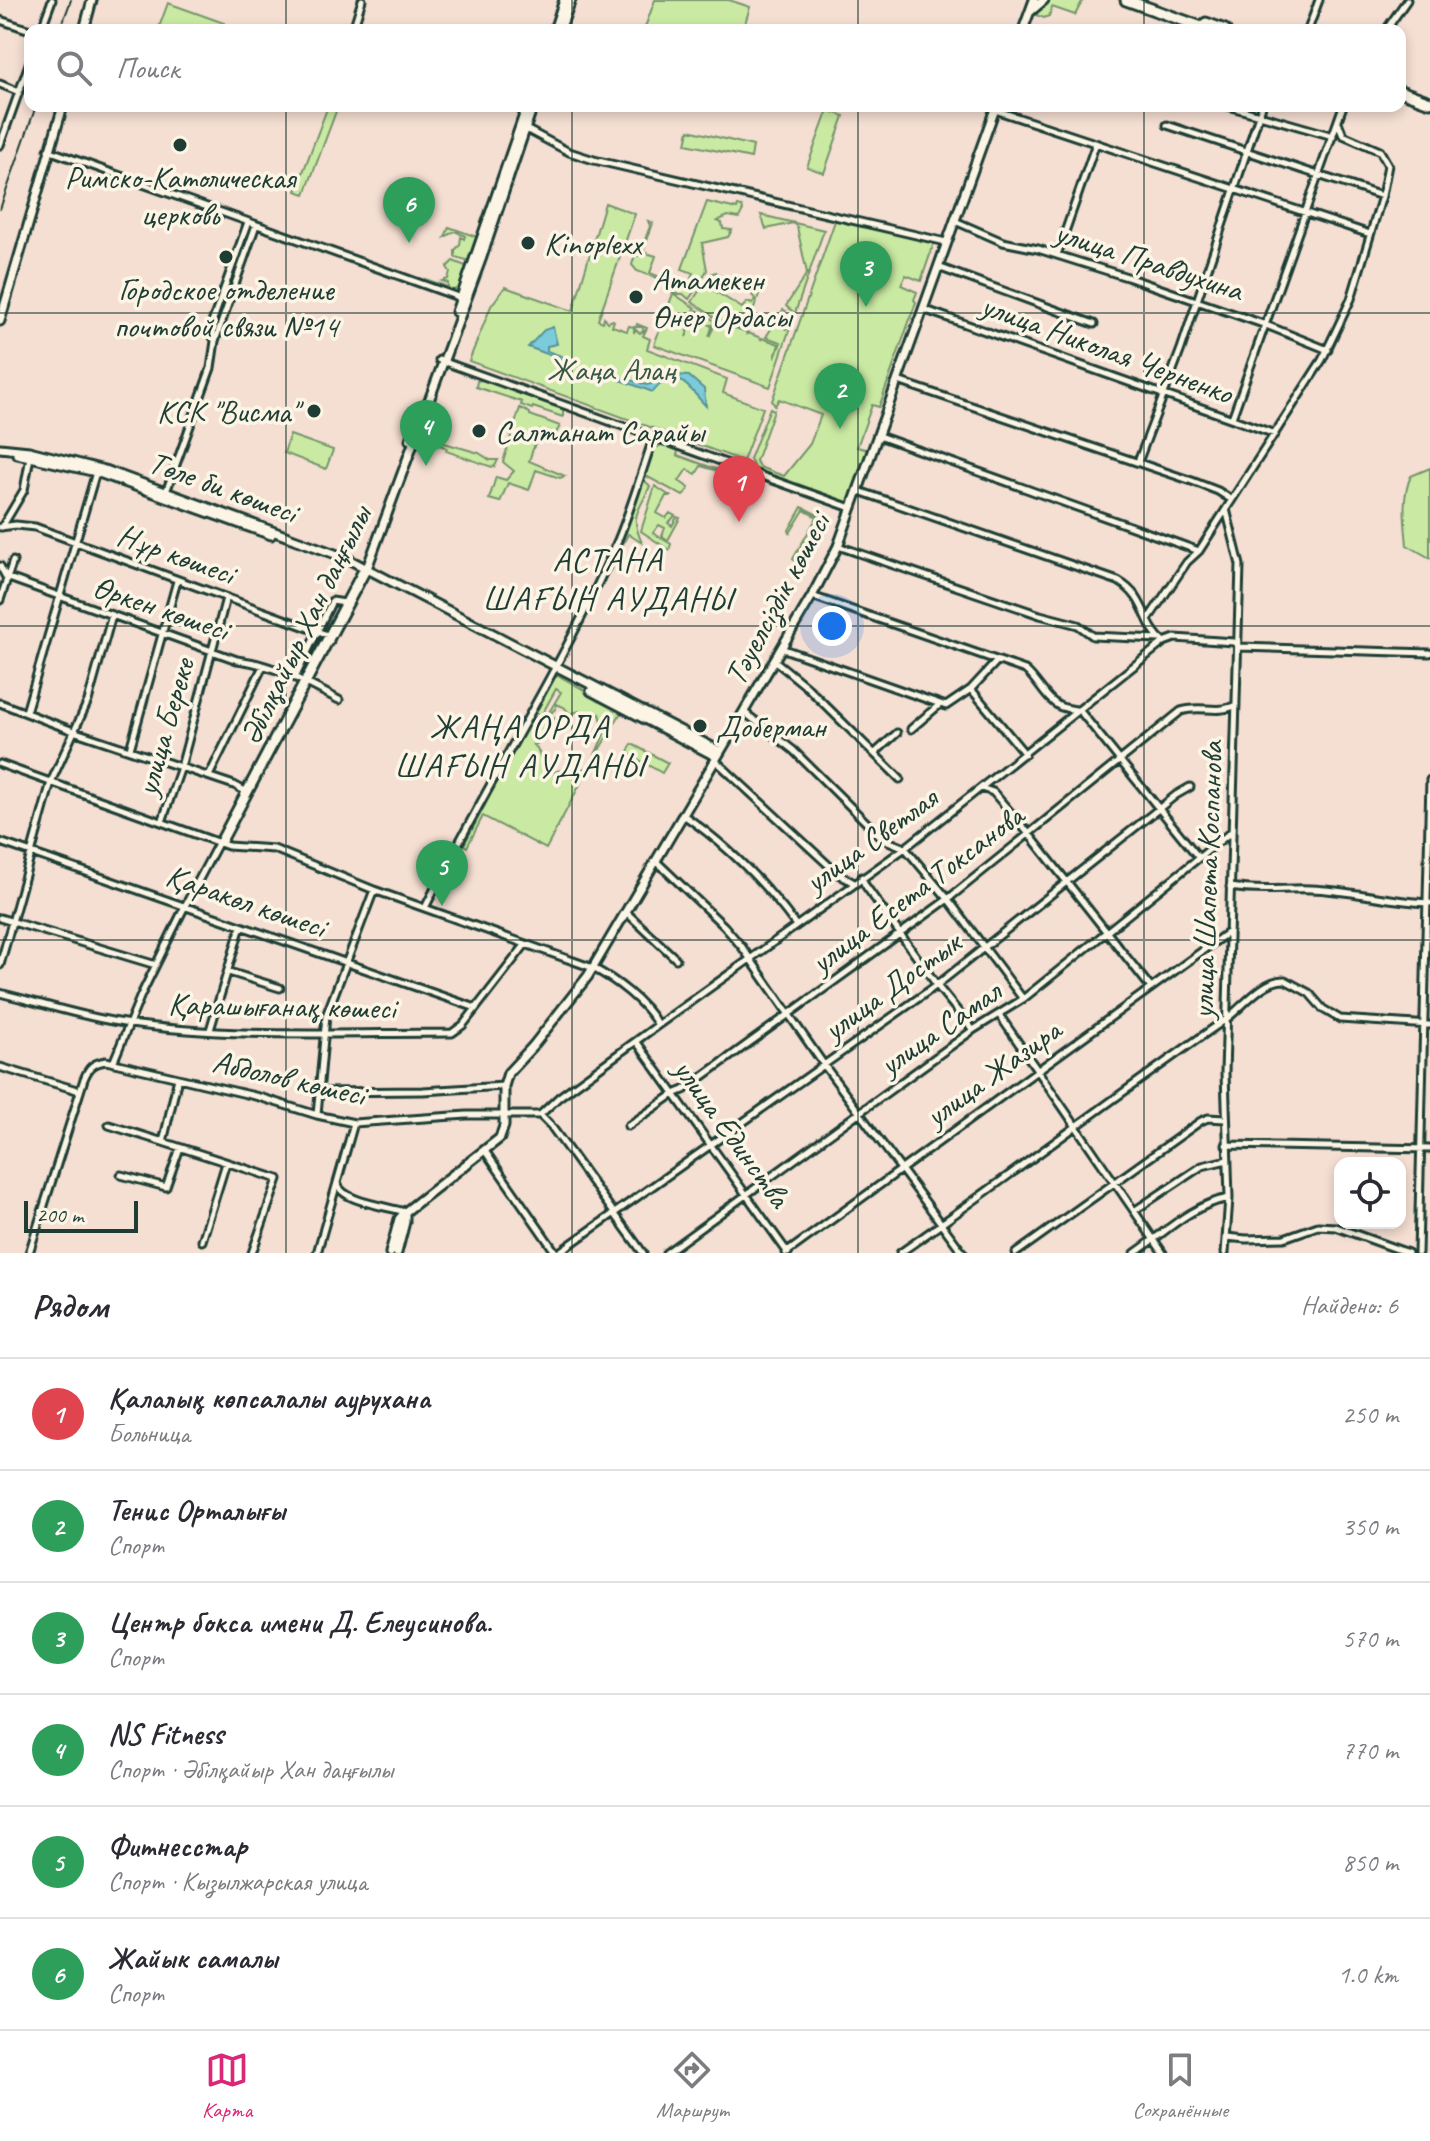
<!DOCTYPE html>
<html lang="ru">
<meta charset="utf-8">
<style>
:root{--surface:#fff;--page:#f2f2f3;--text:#2b2b33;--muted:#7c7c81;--line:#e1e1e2;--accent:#db2777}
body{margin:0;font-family:Caveat,sans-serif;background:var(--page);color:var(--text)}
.controls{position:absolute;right:24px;bottom:24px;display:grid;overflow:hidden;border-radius:16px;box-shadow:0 4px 12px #0003}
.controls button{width:72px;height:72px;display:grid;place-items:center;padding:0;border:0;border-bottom:2px solid var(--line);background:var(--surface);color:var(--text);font:40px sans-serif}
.scale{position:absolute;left:24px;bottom:20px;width:114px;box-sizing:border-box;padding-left:8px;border:4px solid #1f3d34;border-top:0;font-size:22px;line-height:28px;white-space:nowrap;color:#1f3d34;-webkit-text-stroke:6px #fcf5e5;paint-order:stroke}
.you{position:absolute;left:832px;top:626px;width:28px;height:28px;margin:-20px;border:6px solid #fff;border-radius:50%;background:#1a73e8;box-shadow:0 0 0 12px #1a73e833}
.badge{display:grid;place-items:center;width:52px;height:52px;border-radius:50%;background:var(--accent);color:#fff;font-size:26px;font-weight:700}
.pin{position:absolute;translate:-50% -66px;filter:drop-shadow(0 2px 4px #0008)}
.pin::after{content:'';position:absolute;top:42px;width:28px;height:24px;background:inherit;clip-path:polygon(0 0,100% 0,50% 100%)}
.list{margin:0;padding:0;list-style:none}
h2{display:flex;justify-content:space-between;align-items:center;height:104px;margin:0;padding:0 32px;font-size:34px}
h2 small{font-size:26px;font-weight:400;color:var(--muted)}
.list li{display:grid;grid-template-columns:52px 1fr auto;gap:24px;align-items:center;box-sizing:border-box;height:112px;padding:0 32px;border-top:2px solid var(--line)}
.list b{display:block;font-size:30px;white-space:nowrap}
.list p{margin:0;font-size:26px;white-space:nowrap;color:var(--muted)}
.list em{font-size:26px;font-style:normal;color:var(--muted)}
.icon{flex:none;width:44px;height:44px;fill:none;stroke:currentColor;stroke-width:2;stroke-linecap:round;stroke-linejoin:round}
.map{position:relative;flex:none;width:1430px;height:1253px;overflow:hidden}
.search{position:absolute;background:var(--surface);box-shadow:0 4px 12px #0003;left:24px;right:24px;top:24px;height:88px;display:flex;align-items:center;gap:20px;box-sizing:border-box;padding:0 28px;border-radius:16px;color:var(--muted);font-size:30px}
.sheet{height:776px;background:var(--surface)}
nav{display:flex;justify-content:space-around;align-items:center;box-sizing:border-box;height:112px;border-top:2px solid var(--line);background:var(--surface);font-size:22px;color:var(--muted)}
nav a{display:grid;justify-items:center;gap:4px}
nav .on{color:var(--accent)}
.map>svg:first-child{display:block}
</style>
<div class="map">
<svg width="1430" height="1253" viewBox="0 0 1430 1253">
<rect width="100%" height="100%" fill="#f5ded2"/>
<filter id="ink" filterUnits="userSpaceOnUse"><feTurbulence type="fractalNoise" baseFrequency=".0125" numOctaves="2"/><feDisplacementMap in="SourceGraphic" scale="16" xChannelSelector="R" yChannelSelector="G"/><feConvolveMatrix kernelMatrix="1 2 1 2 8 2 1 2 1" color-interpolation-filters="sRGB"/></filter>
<g filter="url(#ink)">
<!-- green -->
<path fill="#caeaa3" stroke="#74946c" stroke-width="2" d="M655,0h74l21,7 -7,23h-99z
M1046,0h37l-8,15 -23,-8 -3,9 -5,2 -8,-3z
M168,3l56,20 -3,7h-63z
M328,106h10l-33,88 -9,-3z
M828,110l16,6 -20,57 -17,-6z
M689,130l64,16 -2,12 -65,-14z
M707,202l30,7 1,-3 4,1 1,3 -4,8 -11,-2 -11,5 5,2 1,6 9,1 -4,7 -26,6 5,27 -10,17 -8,-3 4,-11 -11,-4z
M605,203l30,11 -37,106 5,2 1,-5 4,5 5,-2 1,1 -2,5 15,5 2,-5 5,1v6l1,-4 5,4 4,-2 -2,-4h-6l1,-3 10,4 -4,8 7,3 -3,10 80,30 -4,14 40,15 -20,53 -274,-100 22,-55 14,-19 68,24z
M761,215l63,15 -29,83 -9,-7 21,-33 -10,-46 -4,-4 -27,6z
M836,218l98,25 -13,38 -15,-6 -5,10 16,7 -3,8 2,2 -37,105 -7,-2 -15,42 12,3 -21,53 -94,-34 -4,-10 20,-51 4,2 -18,51 3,6 25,9 26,-32 11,-29 -42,-16 -4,7 -3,-5z
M648,221l5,2 -10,29 13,4 -6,17 20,8 -3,8 1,-7 -31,-11 -5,-6 3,-10 4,1 11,-30z
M449,227l31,11 -10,23 -15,-4v-7l5,-5 1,-8 3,2 1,-3 -10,-5 -10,6z
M453,261l15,6 -8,21 -10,3 -25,-9v-3l23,8v-4l-6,-2 6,-2 2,-7 -3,-5z
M716,272l5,5 -3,4h-5l-3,7 32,20 5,-6 5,2 3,-5 -3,-4 1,-2 6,1 -12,35 -30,-10 -25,-17 18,-28z
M677,283l19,6 -7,10 -6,-5h-9l21,14 -9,29 11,-27 18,11 -2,4h-3l2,2 -3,10 7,-15 31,10 -1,3 2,-2 13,5v2l1,-2 17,6 -4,14 6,-16 -15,-5 17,-27 3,1 -8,13 8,5 8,-13 -24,71 -116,-42z
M482,380l81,29v8l-30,-10 -1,2 -11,-4 1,-3 -46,-15 1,-6z
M520,408l10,5v2l30,11 -4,7 -13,-3 -4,1 -10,30 36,15 -5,2 -24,-8 -7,20 -21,-7 -8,19 -11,-3 7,-22 10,3 8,-9 -11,-9z
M290,435l43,15 -7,19 -42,-16z
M443,440l1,3 35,10 11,7h8l-3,6 -3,1 -46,-16 1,-3 -7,-3z
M666,443l13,4 -2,8 61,22 -37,-11 -5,8 -9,-5 -8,12 10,7 -6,8 -39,-21 9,-26z
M1430,468v90l-23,-13c-2,-23 -6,-47 4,-69z
M643,479l7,7c-11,27 -21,27 -8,57l-14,-9 -18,37 -3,-2z
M655,486l15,10h-4l-9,17 9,5 4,-5 5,3 -7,7 4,3 5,-9 3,1 -12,22 -6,-4 3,-8 -6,-3 -6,8 18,11 -2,6 -28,-19z
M802,507l20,10 -24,46 -5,-4 24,-42 -13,-7 -14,23 -1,-3z
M559,676l63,35 -30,51 13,-30 -5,-18 -12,3 -9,-6 -9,3 -6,-7 -8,-3v4l-6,6 7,7 -1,2h-4l1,-4 -3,5 1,5 -7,4 -7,11 -4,1 4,3 10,26 25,-7 4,2 -6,2 1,4 10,-2 -3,-5 10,1 -42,80 -63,-33 -16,31 -3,-2 67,-127 5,-1 8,4 17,-29 -5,-3 -15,27 -6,-4 20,-35z
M632,744l36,19 -6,10 -35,-20z"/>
<!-- water -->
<path fill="#7ccbda" stroke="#579298" stroke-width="2" d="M553,327l4,17 -10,2v5l23,8 -1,3 -41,-15 16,-17z
M613,375l34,10 29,-10 13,1 15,13 2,17c-16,-16 -30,-44 -53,-14l-41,-15z"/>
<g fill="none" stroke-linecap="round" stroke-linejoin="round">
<!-- minor casing -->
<g stroke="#1f3d34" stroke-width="11">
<path id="minor" d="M0,20l30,10
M354,26l8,-26
M41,30l11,-30
M1308,30l11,-30
M1386,30l21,-30
M0,84l19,8
M1228,106l105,30
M995,110l375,124
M1167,125l215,71
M524,128l45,24 25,8 352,82
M0,145l30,-84
M48,150l413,148
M955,221l48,21 35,7 89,28 139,48 62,25
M1057,255l39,-112
M938,267l156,57
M923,309l352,125
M215,340l-6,-9 39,-109
M439,360l412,148
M898,381l294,100 26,10 14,9
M1232,418l111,-312
M879,436l320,115
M1138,462l43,-113 81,-243
M859,491l259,90c30,17 24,44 46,61
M166,492l45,-124 4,-27 41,-116
M0,527l16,-2 19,2 287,106 6,2 2,6
M2,527l22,-37 6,-33
M838,546l202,69 38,10 15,11 66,3
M0,566l6,11 231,83c36,4 70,23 102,40
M812,596l213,74c13,10 20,29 34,36 6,3 14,3 21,5l119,147
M0,600l13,-39
M1149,618l38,-56 12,-11 123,-191 29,-61 31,-103 6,-31 -8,-14 -37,-16 -5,-13
M781,648l165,58 25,-17 54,65
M774,660l33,27 93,92
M295,678l37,-77 13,2
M971,689l26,-28
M0,703l76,29 158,53 11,6
M26,712l70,-240
M744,712l49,38 90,89 22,9 43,51 75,100
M911,729l28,-24
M130,749l47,-168
M875,753l22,-20
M715,760l123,114 16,9
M0,764l228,82 46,3 100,41 219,78c23,12 51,33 65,57
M209,776l54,-110
M981,788l12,4 36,42 122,154
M682,814c44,30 82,68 113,110
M162,822l19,-55 45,-169
M0,842l476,166
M222,843l144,-271
M656,861l68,65 18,21 82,118 139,188
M862,877l3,8 74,103 34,42
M1230,887c28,5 54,1 81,2 40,1 79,13 119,14
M425,908c61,-124 138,-241 193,-368 14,-34 24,-69 36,-104
M626,912l50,47
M0,918l156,47
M0,965l51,-183 37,-81 24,-86
M229,972l51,16
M0,993c41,10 82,24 124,30 108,16 219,10 328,10l11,-8 62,-80
M1000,1016l163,237
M210,1030l31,-104
M636,1041l152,212
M113,1063l28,-68 44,-89 177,-336
M0,1067l80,24
M178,1078l-15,64 115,37 -26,74
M318,1092l105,-1 81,-5
M317,1115l9,-99 48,-126
M540,1115l19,-18 99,-72 247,-177 259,-206 11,-4 59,4 5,5 191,6
M540,1115l11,11 92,127
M109,1125l54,17
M628,1126l46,-32 10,-4 264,-191 233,-188c19,-7 36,4 55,-6
M1226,1145l204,4
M485,1151l71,102
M121,1175l45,12 14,-39
M337,1183c4,19 50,23 68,29
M1134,1211l68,-45 25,-6
M1227,1237l19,2 38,-1 34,-12 18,1 72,26
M202,1241l24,-78
M29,1253l55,-174c5,-12 9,-16 22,-18l153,36 58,18 37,8 113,-8h72
M317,1253l37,-130
M558,1253l379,-268 239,-190 14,-8
M666,1253l307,-223 50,-31 208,-167
M786,1253l441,-320
M900,1253c109,-76 215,-157 325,-233 17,-12 38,-41 60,-40l24,13 14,16 17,10 90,6
M1016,1253l185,-132 7,-3 17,1
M1135,1253c31,-21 56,-48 94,-55
M1225,1253l4,-55 -4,-125 15,-508 -14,-56
M1418,1253l12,-473"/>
</g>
<!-- major casing -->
<g stroke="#1f3d34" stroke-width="13">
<path id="major" d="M1031,11l13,-11
M84,30l8,-30
M554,30l10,-30
M560,30l11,-30
M1023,30l11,-30
M456,312l71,-206
M0,321l63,-215
M410,440l9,-26
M0,448l29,3 79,20 238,87 374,193
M17,454l79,18 175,63
M366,571l116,-314 51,-151
M591,691l126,66
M390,1253l9,-34 6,-7 95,-74 4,-12v-40l4,-13 25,-27 55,-70 224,-380 26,-50 158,-440
M397,1253l8,-31v-10"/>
</g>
<!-- highway casing -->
<g stroke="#1f3d34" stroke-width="15">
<path id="highway" d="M1126,0l84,30
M1206,23l19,7
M1400,91l30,11"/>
</g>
<!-- minor -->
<use href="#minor" stroke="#fcf5e5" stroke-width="5"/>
<!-- major -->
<use href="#major" stroke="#fcf5e5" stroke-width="7"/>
<!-- highway -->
<use href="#highway" stroke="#fcf5e5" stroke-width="9"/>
<!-- rail -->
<path stroke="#1f3d34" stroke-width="2" d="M60,30l11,-30
M0,209l36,-103"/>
</g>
</g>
<!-- grid -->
<path fill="none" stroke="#1f3d34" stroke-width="2" stroke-opacity="0.55" d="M286,0v30M572,0v30M858,0v30M1144,0v30M286,106v1147M572,106v1147M858,106v1147M1144,106v1147M0,313h1430M0,626h1430M0,940h1430"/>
<!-- markers -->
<g fill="#1f3d34" stroke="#fcf5e5" stroke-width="3">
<circle cx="180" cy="145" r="8"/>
<circle cx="528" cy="243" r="8"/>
<circle cx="226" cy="257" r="8"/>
<circle cx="636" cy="297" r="8"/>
<circle cx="314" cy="411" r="8"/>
<circle cx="479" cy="431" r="8"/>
<circle cx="700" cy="726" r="8"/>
</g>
<g text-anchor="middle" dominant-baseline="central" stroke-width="7" stroke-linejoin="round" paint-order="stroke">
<!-- poi labels -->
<g font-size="32" fill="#1f3d34" stroke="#fcf5e5" text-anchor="start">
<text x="180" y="177" text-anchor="middle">Римско-Католическая<tspan x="180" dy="37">церковь</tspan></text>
<text x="544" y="243">Kinoplexx</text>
<text x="652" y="279">Атамекен<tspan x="652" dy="37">Өнер Ордасы</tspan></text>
<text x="226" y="289" text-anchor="middle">Городское отделение<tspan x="226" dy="37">почтовой связи №14</tspan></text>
<text x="298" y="411" text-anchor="end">КСК "Висма"</text>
<text x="495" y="431">Салтанат Сарайы</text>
<text x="716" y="726">Доберман</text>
</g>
<!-- street labels -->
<g font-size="32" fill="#1f3d34" stroke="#fcf5e5">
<text transform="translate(1149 261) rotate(18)">улица Правдухина</text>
<text transform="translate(1107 349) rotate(20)">улица Николая Черненко</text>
<text transform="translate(223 487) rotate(20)">Төле би көшесі</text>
<text transform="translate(176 554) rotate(20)">Нұр көшесі</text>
<text transform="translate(777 599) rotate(-62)">Тәуелсіздік көшесі</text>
<text transform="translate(161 608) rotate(19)">Өркен көшесі</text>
<text transform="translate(305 625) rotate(-64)">Әбілқайыр Хан даңғылы</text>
<text transform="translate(165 727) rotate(-74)">улица Береке</text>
<text transform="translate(871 840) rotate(-36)">улица Светлая</text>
<text transform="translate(1207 880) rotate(-88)">улица Шапета Коспанова</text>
<text transform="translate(917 889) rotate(-37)">улица Есета Токсанова</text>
<text transform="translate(246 901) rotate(19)">Қаракөл көшесі</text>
<text transform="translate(892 986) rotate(-36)">улица Достык</text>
<text transform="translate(282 1006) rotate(1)">Қарашығанақ көшесі</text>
<text transform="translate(940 1028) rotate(-35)">улица Самал</text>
<text transform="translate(993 1073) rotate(-36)">улица Жазира</text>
<text transform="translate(289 1078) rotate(13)">Абдолов көшесі</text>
<text transform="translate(732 1133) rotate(54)">улица Единства</text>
</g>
<!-- park labels -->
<g font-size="32" fill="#395745" stroke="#fcf5e5">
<text x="611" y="369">Жаңа Алаң</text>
</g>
<!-- neighbourhood labels -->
<g font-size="34" letter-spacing="2" fill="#1f3d34" stroke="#fcf5e5">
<text x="608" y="559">АСТАНА<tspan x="608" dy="39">ШАҒЫН АУДАНЫ</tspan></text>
<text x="520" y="726">ЖАҢА ОРДА<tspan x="520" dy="39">ШАҒЫН АУДАНЫ</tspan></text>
</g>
</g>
</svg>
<div class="controls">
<button><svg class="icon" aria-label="locate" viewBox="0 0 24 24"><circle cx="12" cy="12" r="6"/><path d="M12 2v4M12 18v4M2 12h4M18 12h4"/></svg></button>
</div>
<div class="scale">200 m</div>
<div class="you"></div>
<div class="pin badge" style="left:739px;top:522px;background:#e0444e">1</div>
<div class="pin badge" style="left:840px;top:429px;background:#2e9e5b">2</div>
<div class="pin badge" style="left:866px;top:307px;background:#2e9e5b">3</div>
<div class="pin badge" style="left:426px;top:466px;background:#2e9e5b">4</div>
<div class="pin badge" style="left:442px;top:906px;background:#2e9e5b">5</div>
<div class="pin badge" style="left:409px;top:243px;background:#2e9e5b">6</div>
<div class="search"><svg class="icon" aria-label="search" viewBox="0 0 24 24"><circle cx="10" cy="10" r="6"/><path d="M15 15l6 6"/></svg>Поиск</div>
</div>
<section class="sheet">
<h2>Рядом<small>Найдено: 6</small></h2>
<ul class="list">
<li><span class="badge" style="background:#e0444e">1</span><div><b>Қалалық көпсалалы аурухана</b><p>Больница</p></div><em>250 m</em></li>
<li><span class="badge" style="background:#2e9e5b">2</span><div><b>Тенис Орталығы</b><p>Спорт</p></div><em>350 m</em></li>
<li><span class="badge" style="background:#2e9e5b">3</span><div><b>Центр бокса имени Д. Елеусинова.</b><p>Спорт</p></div><em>570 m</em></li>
<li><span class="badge" style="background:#2e9e5b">4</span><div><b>NS Fitness</b><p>Спорт · Әбілқайыр Хан даңғылы</p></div><em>770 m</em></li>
<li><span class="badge" style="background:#2e9e5b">5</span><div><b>Фитнесстар</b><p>Спорт · Кызылжарская улица</p></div><em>850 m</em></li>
<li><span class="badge" style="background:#2e9e5b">6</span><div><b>Жайык самалы</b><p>Спорт</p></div><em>1.0 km</em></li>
</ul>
</section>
<nav>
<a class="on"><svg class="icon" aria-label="map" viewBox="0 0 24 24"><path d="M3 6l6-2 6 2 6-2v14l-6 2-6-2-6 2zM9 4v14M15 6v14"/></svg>Карта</a>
<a><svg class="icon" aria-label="directions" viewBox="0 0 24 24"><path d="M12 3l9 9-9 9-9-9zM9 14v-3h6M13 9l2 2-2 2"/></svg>Маршрут</a>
<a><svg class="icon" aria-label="saved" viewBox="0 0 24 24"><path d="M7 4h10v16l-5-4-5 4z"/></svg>Сохранённые</a>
</nav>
